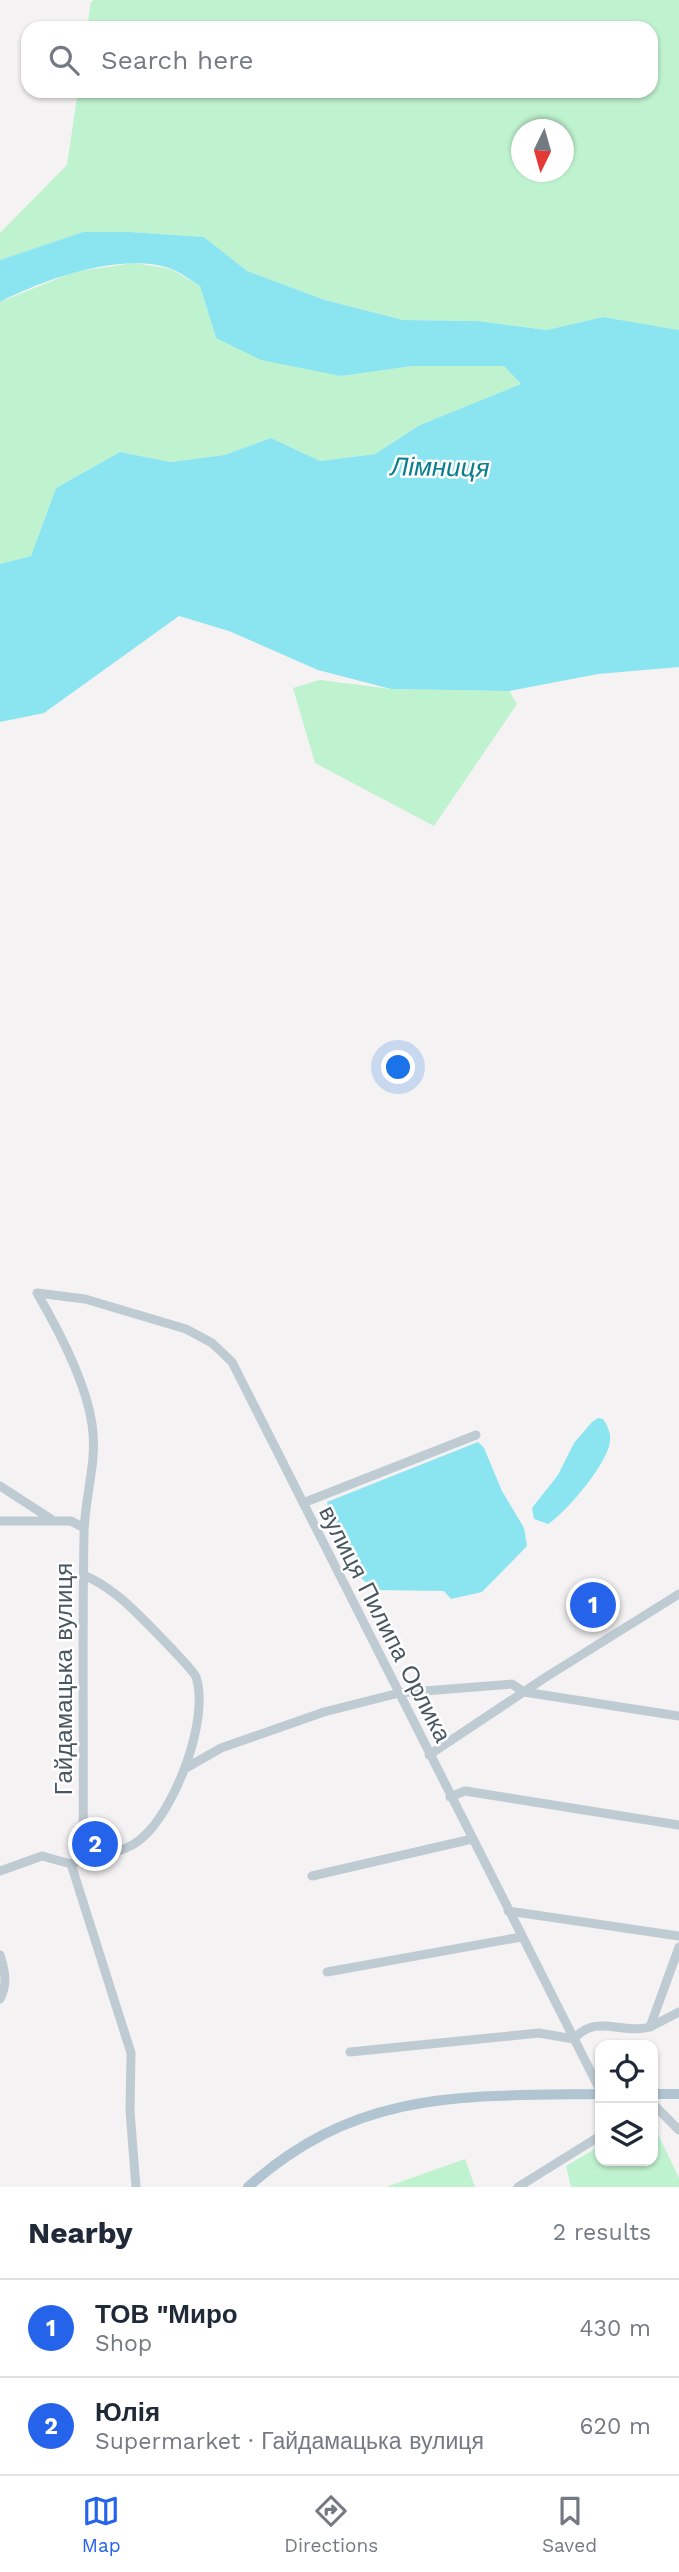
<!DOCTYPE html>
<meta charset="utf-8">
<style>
:root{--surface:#fff;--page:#f6f6f7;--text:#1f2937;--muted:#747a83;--line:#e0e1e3;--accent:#2563eb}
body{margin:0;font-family:"Work Sans",sans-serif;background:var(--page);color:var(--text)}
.controls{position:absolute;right:21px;bottom:21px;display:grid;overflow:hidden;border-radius:14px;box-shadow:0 2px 5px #0004}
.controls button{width:63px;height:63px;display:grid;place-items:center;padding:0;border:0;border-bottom:2px solid var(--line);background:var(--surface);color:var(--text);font:35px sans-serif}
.compass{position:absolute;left:511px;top:119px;width:63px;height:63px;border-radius:50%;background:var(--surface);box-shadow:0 2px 5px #0004;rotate:185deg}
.you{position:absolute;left:399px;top:1068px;width:24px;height:24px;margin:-18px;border:5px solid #fff;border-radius:50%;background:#1a73e8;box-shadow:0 0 0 10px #1a73e833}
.badge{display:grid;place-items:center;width:46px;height:46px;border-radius:50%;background:var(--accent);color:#fff;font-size:23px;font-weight:700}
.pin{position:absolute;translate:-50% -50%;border:4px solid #fff;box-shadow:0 2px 7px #0006}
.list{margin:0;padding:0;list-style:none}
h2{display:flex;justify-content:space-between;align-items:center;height:91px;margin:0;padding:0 28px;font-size:30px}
h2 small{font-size:23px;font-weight:400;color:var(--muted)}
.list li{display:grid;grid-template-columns:46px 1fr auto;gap:21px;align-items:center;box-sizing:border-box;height:98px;padding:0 28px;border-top:2px solid var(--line)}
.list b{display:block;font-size:26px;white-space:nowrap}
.list p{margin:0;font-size:23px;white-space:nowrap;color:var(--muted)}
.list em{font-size:23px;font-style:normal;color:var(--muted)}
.icon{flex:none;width:38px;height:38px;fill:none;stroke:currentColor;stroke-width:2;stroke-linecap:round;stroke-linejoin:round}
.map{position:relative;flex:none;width:679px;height:2187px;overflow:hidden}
.search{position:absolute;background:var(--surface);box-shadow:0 2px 5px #0004;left:21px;right:21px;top:21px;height:77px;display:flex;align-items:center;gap:18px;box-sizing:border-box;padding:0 24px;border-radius:21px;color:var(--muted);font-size:26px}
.sheet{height:287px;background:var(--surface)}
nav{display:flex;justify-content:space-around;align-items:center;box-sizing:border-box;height:98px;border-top:2px solid var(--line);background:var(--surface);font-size:19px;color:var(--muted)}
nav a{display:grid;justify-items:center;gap:4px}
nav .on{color:var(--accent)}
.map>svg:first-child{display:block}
</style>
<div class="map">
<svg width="679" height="2187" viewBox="0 0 679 2187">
<rect width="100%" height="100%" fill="#f4f2f2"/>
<!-- green -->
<path fill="#bff2ce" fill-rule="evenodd" d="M94,0h585v330l-76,-13 -56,13 -70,-9 -74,-1 -78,-20 -78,-29 -43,-34 -74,-5h-47l-83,28v-27l67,-68 11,-74h573v-63h-564l4,-26zM522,130h42v42h-42z
M134,263l37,6 29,17 16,52 125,38 72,-10h91l17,18 -101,41 -45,29 -55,7 -49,-23 -47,17 -53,7 -51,-10 -64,36 -25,68 -31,8v-262l74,-30z
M320,680l71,9 118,2 8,13 -83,122 -119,-63 -22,-75z
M653,2124l26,54v9h-108l-5,-21 34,-20v15h53z
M465,2159l10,28h-89z"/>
<!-- water -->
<path fill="#8ae5f1" d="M83,232h47l74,5 43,34 78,29 78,20 74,1 70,9 56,-13 76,13v337l-81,7 -89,17 -118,-2 -73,-19 -89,-39 -50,-15 -135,97 -44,9v-158l31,-8 25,-68 64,-36 51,10 53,-7 47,-17 49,23 55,-7 45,-29 101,-41 -17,-18h-91l-72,10 -80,-16 -45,-22 -16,-52c-9,-6 -19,-13 -28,-17 -49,-18 -128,10 -172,33v-42z
M598,1418l5,1c4,6 8,14 7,21 0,21 -45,74 -62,84l-14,-5 -2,-11 26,-33 16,-32 18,-21z
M478,1442l6,6 18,43 22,37 3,18 -45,46 -31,7 -7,-8 -69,-1 -14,-12 -4,-16c-22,-14 -25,-35 -30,-60z"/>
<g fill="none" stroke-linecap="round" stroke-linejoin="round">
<!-- minor -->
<path stroke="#bfcbd2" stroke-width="9" d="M37,1293l48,6 101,30 26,14 20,19 368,728
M37,1293c21,36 49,90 55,131 6,38 -8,74 -8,111 -2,108 0,216 -1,324l-12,5
M0,1486l51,33
M303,1503l173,-68
M0,1521h71l13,7
M429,1755l117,-78 133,-83
M186,1768l35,-20 103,-36 75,-19 113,-9 12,8 155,24
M450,1797l15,-6 214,34
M83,1859c19,-4 44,-7 59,-21 33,-28 68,-119 54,-161 -3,-8 -66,-72 -77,-80 -11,-9 -23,-17 -36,-22
M71,1864l60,189 -1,58 6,76
M0,1871l42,-15 29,8
M312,1876l160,-37
M508,1911l171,25
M0,1955c5,16 8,29 0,44
M327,1972l194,-35
M650,2027l29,-15
M350,2052l189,-19 35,6c22,-26 47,-4 76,-12l29,-80
M653,2104l26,26
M518,2187l82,-51"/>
<!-- major -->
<path stroke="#b0c4d1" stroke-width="10" d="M653,2094h26
M248,2187c109,-98 216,-91 352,-93"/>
</g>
<g text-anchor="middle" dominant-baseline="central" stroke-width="5" stroke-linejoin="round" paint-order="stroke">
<!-- street labels -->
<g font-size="24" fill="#485761" stroke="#fff">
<text transform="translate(385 1624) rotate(63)">вулиця Пилипа Орлика</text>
<text transform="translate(64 1679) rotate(-90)">Гайдамацька вулиця</text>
</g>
<!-- water labels -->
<g font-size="26" font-style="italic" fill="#087e8e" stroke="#fff">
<text transform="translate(440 467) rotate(1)">Лімниця</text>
</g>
</g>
</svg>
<div class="controls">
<button><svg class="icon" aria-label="locate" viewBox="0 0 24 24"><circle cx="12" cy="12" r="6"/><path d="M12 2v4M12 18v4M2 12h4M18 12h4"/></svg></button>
<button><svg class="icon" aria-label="layers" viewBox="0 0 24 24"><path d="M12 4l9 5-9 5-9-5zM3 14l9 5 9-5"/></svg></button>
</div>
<svg class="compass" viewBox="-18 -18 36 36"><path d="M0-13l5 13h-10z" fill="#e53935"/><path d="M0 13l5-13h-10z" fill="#747a83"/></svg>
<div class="you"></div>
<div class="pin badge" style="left:593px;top:1605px">1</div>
<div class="pin badge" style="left:95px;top:1844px">2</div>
<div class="search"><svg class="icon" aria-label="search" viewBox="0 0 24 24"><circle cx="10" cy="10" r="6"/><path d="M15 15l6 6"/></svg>Search here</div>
</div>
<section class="sheet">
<h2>Nearby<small>2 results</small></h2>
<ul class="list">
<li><span class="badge">1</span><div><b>ТОВ &quot;Миро</b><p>Shop</p></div><em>430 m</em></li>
<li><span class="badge">2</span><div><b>Юлія</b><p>Supermarket · Гайдамацька вулиця</p></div><em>620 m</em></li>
</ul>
</section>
<nav>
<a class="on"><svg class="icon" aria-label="map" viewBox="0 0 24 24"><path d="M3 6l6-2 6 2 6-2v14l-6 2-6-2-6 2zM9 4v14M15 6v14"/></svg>Map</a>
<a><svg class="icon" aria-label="directions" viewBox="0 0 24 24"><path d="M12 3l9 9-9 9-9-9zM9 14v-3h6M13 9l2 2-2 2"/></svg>Directions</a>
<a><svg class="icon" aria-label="saved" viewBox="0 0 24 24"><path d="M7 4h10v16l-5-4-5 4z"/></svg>Saved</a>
</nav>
